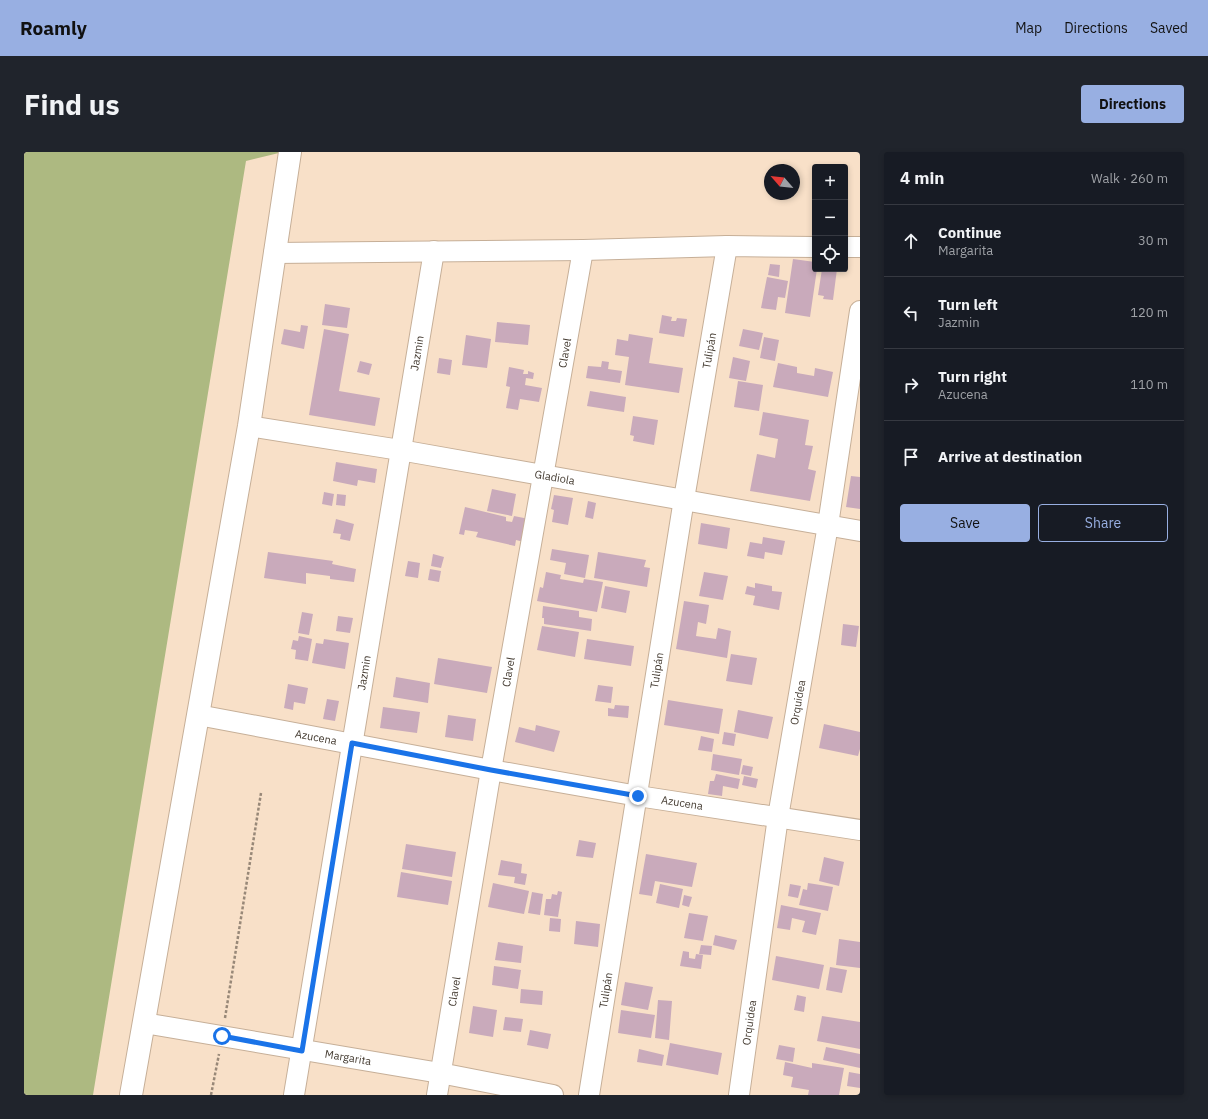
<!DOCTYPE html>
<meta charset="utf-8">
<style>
:root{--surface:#171b24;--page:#20242c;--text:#f1f3f6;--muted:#9ea1a6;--line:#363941;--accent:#98afe2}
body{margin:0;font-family:"IBM Plex Sans",sans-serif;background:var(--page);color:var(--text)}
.controls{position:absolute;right:12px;top:12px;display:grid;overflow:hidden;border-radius:4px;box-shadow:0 2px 6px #0003}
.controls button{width:36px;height:36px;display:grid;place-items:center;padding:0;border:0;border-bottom:1px solid var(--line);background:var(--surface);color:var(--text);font:20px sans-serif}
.compass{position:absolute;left:740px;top:12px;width:36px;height:36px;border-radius:50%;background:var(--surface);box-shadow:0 2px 6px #0003;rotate:298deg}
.stop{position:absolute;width:12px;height:12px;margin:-9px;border:3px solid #1a73e8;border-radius:50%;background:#fff}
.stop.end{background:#1a73e8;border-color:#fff;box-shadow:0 1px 4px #0008}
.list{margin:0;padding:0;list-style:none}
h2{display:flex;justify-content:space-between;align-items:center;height:52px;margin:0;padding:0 16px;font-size:17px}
h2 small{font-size:13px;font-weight:400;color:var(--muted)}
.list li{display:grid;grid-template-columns:26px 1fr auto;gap:12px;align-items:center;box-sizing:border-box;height:72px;padding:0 16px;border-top:1px solid var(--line)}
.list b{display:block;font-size:15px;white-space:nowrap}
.list p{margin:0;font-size:13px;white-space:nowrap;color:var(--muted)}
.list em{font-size:13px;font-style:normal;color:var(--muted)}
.actions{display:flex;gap:8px;padding:12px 16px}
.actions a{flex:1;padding:9px 0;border:1px solid var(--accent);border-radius:4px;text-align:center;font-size:14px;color:var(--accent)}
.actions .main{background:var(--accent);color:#111}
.icon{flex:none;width:22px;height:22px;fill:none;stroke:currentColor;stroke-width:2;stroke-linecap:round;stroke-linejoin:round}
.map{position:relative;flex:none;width:836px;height:943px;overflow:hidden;border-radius:4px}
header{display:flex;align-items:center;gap:24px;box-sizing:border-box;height:56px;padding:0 20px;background:var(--accent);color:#111}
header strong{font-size:19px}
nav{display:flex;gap:22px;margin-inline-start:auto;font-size:14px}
.intro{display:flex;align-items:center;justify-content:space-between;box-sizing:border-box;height:96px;padding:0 24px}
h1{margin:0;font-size:28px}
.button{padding:10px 18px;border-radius:4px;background:var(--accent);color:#111;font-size:14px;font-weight:700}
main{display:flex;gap:24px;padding:0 24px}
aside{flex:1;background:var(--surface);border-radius:4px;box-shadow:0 2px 6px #0003}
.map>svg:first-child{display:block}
</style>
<header>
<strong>Roamly</strong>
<nav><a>Map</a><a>Directions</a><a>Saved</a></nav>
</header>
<div class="intro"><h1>Find us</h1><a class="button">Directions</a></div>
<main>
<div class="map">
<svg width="836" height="943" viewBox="0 0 836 943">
<rect width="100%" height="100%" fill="#f8e0c8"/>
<!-- forest -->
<path fill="#adb981" d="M0,0h259l-37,9 -153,934h-69z"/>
<!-- building -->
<path fill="#c9aabb" d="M769,107l22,3v7h2l-7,48 -25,-4z
M746,112l10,1 -1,12 -11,-2z
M798,117h15l-4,31 -10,-1 1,-3 -6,-1z
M743,125l21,4 -3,17 -7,-1 -2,13 -15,-2z
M301,152l25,4 -3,20 -25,-3z
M638,163l10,2 -1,4h5l1,-3 10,1 -3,18 -25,-4z
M473,170l33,3 -2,20 -33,-3z
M277,173l7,1 -4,23 -23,-5 3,-15 16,3z
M300,177l25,5 -10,57 41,7 -5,28 -66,-11z
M719,177l20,4 -4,17 -20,-4z
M605,182l24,4 -4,25 34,5 -4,25 -54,-8 4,-28 -14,-2 2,-16 11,2z
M442,183l25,4 -4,29 -25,-3z
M740,185l15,3 -4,21 -15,-3z
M709,205l17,4 -4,20 -17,-3z
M415,206l13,2 -2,15 -13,-2z
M336,209l12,3 -3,11 -12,-3z
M578,209l7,1 -1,7 14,2 -2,12 -34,-5 2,-12 13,1z
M754,211l19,4v6l17,3 1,-8 18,4 -5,25 -55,-10z
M485,215l15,3 -1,4h5v-3l6,2 -1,6 -7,-1 -1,7 17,3 -3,14 -19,-3 -2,11 -12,-2 4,-21 -4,-1z
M714,229l25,4 -4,26 -25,-4z
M566,239l36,6 -2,15 -37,-6z
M739,260l46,8 -4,25 8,1 -5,23 8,2 -6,30 -60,-10 7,-37 18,4 3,-19 -19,-4z
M609,264l25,4 -4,25 -21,-4 1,-5 -4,-1z
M312,310l41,7 -2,14 -17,-3 -1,6 -24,-5z
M827,324l9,1v32l-14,-2z
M468,337l24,5 -4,22 -25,-5z
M300,340l10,2 -2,12 -10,-2z
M313,342l9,1 -1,11 -9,-1z
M530,343l19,3 -5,27 -16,-3 2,-12 -3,-1z
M564,349l8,2 -3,16 -8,-2z
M441,355l41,10v4l6,1 2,-6 15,3 -5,23 -8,-2 -1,6 -39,-9 2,-5 -13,-2 -1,5 -5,-1z
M312,367l18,5 -4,17 -10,-2 1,-5 -8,-1z
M677,371l29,5 -3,21 -29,-5z
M739,385l22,4 -3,14 -17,-3 -1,7 -17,-3 3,-14 12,2z
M528,397l37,6 -4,23 -21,-4 2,-11 -16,-3z
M244,400l65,9 -1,3 24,5 -2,13 -24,-3v-3l-24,-3v11l-42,-6z
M574,400l48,8 -2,7 6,1 -3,19 -53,-9z
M409,402l11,3 -3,11 -10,-2z
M384,409l12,2 -2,15 -13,-2z
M406,417l11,2 -2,11 -11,-2z
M522,420l15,3 -1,4 23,4 1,-4 19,3 -6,30 -60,-11 3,-14 3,1z
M680,420l24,4 -5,24 -24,-4z
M731,431l17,3v5l10,1 -3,18 -26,-5 2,-9 -10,-2 2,-8 8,2z
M581,434l25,5 -4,22 -25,-5z
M660,449l25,4 -3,19 -8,-2 -2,14 20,3 2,-11 13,3 -4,27 -51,-9z
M519,454l36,5v6l13,2 -1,12 -47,-7v-6h-2z
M278,460l11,2 -4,21 -11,-2z
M314,464l15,2 -3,15 -14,-2z
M819,472l16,2 -3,21 -15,-2z
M518,474l37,6 -4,25 -38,-7z
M275,484l13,3 -4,22 -13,-2 1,-9 -5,-1 2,-9 5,1z
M300,487l25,4 -4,26 -33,-6 4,-20 7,1z
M563,487l47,7 -3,20 -47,-7z
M707,502l26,4 -5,27 -26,-4z
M414,506l54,9 -5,26 -53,-9z
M372,525l34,6 -2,20 -35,-6z
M264,532l20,4 -3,16 -11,-2 -1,8 -9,-2z
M574,533l15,2 -2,16 -16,-2z
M303,547l12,2 -4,20 -12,-2z
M644,548l55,9 -4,25 -55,-9z
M591,553l14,1 -1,12 -20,-2v-8l6,1z
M359,555l37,5 -3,21 -37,-5z
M714,558l35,7 -5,22 -34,-7z
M424,563l28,4 -3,22 -28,-4z
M800,572l36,8v17l-2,7 -39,-8z
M512,573l24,6 -6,21 -39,-10 4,-15 16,4z
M700,580l12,2 -2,12 -12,-2z
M677,584l13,3 -2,13 -14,-2z
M689,602l29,5 -3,16 -28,-5z
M719,613l10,2 -2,9 -10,-2z
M692,622l24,5 -2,10 -15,-3 -1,10 -14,-2 2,-13h4z
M720,624l14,3 -2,9 -14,-3z
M555,688l17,3 -3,15 -17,-2z
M382,692l50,8 -4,25 -50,-8z
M622,702l51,9 -5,24 -37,-6 -3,15 -13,-2z
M800,705l20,5 -5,24 -20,-5z
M477,708l21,4 -1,9 6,1 -2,11 -11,-2 1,-6 -17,-2z
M377,720l51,9 -4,24 -51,-8z
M469,731l36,8 -5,23 -36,-7z
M784,731l25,4 -5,24 -29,-6 4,-16 4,1z
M636,732l23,5 -4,19 -23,-5z
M766,732l11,2 -3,12 -10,-2z
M534,739l4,1 -4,25 -14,-2 2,-16h5l1,-5 5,1z
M508,740l11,2 -3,21 -12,-2z
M660,743l8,2 -3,10 -7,-2z
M757,753l40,8 -5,22 -14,-3 3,-11 -13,-3 -2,12 -13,-2z
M665,761l19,3 -5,25 -19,-3z
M526,766l11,1 -1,13 -11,-1z
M552,769l24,3 -2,23 -24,-3z
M691,783l22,5 -3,10 -21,-5z
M815,787l21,3v26l-24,-3z
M474,790l25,4 -2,17 -26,-3z
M677,793l11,1 -1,9 -12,-1z
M659,799l6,1v6l6,1 1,-5 7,1 -2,14 -21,-3z
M752,804l48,9 -5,24 -47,-9z
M470,814l27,4 -3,19 -26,-4z
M806,815l17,3 -5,23 -16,-3z
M601,830l28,5 -5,23 -27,-5z
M497,837l22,2 -1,14 -22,-2z
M773,843l9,2 -2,15 -10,-2z
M634,848l14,1 -3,39 -14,-2z
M449,854l24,4 -4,27 -24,-4z
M597,858l34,5 -4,23 -33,-5z
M798,864l38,6v27l-43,-8z
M481,865l18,2 -2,13 -18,-2z
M506,878l21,4 -3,15 -21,-4z
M646,891l52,10 -4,22 -52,-10z
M755,893l16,3 -2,14 -17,-3z
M802,895l34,7v14l-37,-8z
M615,897l25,6 -2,11 -25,-4z
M761,910l27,6v-5l32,5 -5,27h-31l1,-5 -18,-3 2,-10 -10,-2z
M825,920l11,2v14l-13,-2z"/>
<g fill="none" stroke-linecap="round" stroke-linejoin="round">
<!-- minor casing -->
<g stroke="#c6af98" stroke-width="22">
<g id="minor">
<path d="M821,95h15"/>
<path d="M250,101l309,-3 144,-4 88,1"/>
<path id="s1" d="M225,274l151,24 460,81"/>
<path id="s2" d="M174,563l293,55 147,26 222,34"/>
<path id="s3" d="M120,871l296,50 113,22"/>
<path id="s4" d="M270,943l140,-844"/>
<path id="s5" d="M413,943l54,-325 92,-520"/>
<path id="s6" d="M565,943l95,-596 43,-253"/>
<path id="s7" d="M715,943l39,-278 50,-292 32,-214"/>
</g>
</g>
<!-- tertiary casing -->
<g stroke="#c6af98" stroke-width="24">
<path id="tertiary" d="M107,943l118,-669 41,-274"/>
</g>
<!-- path -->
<path stroke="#988878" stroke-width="2.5" stroke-dasharray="3 2" stroke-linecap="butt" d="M201,866l36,-225
M187,943l8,-41"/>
<!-- minor -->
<use href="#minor" stroke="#fff" stroke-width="20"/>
<!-- tertiary -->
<use href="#tertiary" stroke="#fff" stroke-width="22"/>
</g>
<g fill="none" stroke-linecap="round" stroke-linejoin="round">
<!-- route -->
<path stroke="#1a73e8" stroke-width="5" d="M198,884l80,15 50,-308 139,27 147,26"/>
</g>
<g text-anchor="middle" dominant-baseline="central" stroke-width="3.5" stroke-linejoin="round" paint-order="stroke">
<!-- street labels -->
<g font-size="11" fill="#433a30" stroke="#feefe1">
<text stroke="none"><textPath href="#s6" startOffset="754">Tulipán</textPath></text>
<text stroke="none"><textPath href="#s4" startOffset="752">Jazmin</textPath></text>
<text stroke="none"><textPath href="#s5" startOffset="753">Clavel</textPath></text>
<text stroke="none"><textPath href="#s1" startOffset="310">Gladiola</textPath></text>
<text stroke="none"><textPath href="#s6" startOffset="430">Tulipán</textPath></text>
<text stroke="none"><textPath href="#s5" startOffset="429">Clavel</textPath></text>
<text stroke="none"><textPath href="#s4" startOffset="428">Jazmin</textPath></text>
<text stroke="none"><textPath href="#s7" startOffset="397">Orquidea</textPath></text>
<text stroke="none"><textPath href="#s2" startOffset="120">Azucena</textPath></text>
<text stroke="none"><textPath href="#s2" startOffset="492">Azucena</textPath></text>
<text stroke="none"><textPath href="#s6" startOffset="106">Tulipán</textPath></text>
<text stroke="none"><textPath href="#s5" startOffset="105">Clavel</textPath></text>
<text stroke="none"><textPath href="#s7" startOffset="73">Orquidea</textPath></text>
<text stroke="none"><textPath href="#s3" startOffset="207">Margarita</textPath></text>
</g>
</g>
</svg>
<div class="controls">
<button>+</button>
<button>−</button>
<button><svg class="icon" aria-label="locate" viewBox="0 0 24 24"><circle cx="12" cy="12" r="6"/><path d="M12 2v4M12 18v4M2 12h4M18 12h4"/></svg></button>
</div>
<svg class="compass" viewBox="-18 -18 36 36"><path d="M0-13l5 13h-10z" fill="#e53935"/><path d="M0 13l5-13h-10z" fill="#9ea1a6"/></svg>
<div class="stop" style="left:198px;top:884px"></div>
<div class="stop end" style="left:614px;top:644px"></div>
</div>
<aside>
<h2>4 min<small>Walk · 260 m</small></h2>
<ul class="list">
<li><svg class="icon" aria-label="ahead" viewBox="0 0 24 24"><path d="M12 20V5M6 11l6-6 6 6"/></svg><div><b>Continue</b><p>Margarita</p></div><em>30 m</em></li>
<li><svg class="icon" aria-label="left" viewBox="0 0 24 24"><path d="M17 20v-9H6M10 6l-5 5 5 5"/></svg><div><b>Turn left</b><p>Jazmin</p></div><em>120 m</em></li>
<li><svg class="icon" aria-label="right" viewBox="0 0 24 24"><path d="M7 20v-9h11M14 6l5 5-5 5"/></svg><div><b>Turn right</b><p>Azucena</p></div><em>110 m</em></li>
<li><svg class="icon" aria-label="arrive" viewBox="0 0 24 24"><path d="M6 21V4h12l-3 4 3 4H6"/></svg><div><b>Arrive at destination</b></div></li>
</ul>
<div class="actions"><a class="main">Save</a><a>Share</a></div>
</aside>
</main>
